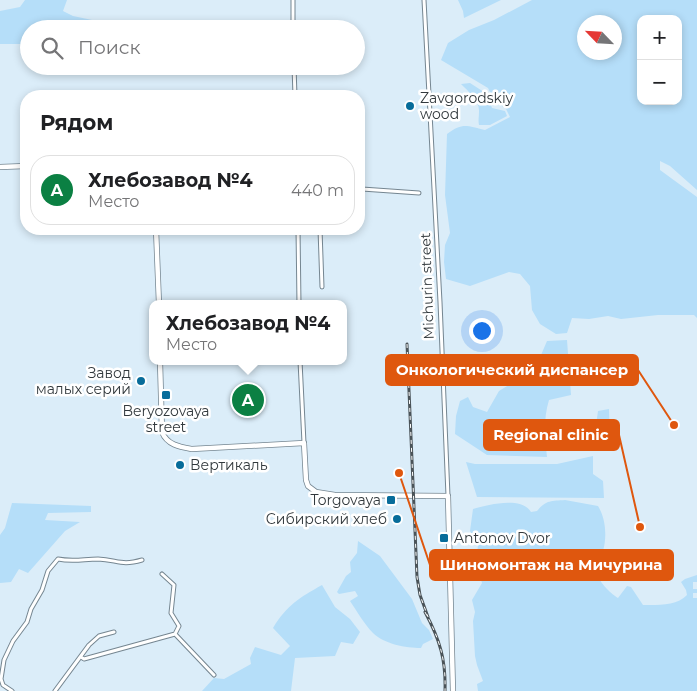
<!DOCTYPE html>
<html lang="ru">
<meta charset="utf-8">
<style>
:root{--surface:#fff;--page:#f2f2f2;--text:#202124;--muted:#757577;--line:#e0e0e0;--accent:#0b8043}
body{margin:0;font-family:Montserrat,sans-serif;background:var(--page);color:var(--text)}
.controls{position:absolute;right:15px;top:15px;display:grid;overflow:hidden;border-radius:10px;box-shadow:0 2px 8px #0003}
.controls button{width:45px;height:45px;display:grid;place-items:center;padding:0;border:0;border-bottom:1px solid var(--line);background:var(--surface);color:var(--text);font:25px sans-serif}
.compass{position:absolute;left:577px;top:15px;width:45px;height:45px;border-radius:50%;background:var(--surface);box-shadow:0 2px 8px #0003;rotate:295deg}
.you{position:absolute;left:481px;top:330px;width:18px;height:18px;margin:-12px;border:4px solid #fff;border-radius:50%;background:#1a73e8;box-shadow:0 0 0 8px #1a73e833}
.badge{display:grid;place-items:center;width:32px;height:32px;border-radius:50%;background:var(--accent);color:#fff;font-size:16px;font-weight:700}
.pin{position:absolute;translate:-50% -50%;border:2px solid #fff;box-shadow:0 1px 5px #0006}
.popup{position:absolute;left:149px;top:300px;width:198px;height:65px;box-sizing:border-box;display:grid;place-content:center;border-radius:10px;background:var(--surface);filter:drop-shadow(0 1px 4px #0005);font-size:16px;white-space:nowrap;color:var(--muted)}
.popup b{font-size:19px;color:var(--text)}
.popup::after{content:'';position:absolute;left:50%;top:100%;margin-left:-10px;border:10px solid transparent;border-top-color:var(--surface)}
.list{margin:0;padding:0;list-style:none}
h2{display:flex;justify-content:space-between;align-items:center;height:65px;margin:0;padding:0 20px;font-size:21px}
h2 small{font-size:16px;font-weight:400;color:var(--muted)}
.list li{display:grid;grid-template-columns:32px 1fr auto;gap:15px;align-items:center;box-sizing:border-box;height:70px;margin:0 10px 10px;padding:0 10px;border:1px solid var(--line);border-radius:20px}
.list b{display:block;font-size:19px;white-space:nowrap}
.list p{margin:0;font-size:16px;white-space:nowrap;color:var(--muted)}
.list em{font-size:16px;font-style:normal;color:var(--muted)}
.icon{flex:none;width:28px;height:28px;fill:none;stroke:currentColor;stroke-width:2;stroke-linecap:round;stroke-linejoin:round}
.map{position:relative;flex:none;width:697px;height:691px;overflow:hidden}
.search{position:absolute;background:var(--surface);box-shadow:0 2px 8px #0003;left:20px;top:20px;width:345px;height:55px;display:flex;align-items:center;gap:12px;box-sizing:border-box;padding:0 18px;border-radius:28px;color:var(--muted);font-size:19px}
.panel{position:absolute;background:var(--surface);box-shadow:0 2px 8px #0003;left:20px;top:90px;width:345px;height:145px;border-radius:20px}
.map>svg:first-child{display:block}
</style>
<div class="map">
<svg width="697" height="691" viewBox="0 0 697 691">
<rect width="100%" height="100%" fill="#dbedf9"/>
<!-- green -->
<path fill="#b5def9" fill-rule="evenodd" d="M25,0h42l-4,11 10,5 19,4 -7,6 -1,3h-55v15h-29v-33l20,-4z
M458,0h43l-37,18 -1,-7z
M532,0h165v190l-27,-24 -10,-5v9l37,27v121l-3,-3h-36l-37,4 -13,-3 -19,3 -17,-1 -5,15 -11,1 -16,-10 -8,-14 -2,-24 -10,-12 -11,-2 -39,14 -24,-7 -2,-17 1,-17 5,-12 -5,-38 2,-61c16,-12 20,-8 38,-4l25,-13 -4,-8 -12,-9 -6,-12 -47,-28 7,-17 21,-13 25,-10zM641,19h37v82h-37zM584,22h30v30h-30z
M470,83l17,11 5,14 13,3 2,5 -17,9h-11c-1,-5 0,-8 0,-13 1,-11 -11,-21 -18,-28z
M567,340l4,55 -22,5c-6,19 -4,38 -2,57l-60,-2 -32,-21 1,-18 4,-15 8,-4 5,10 14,5 12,-21 36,-22 12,-28z
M609,409l1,35 -5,4 -9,2 -3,-4 5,-35z
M593,456v18l10,7 1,17 -127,-1 -11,-35 9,2h82z
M565,500l33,6c8,13 9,31 5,45 -1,6 -5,13 -6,19 0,11 13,23 21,28l9,-12 4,1 12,18c15,0 34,1 44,-10l-1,-5 -5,-8 4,-3 12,-4v7h-4v7h4v4h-4v5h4v93h-219l-1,-7 6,-3 -6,-16 -2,-9 -2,-35 2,-9 -3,-12 10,-17 -6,-18 2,-20 -8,-14 3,-22c15,-4 48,-13 58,3l6,-1c9,-11 14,-10 28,-11z
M12,503l79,3v6l-43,1 -3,7 35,2 -15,9 -37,42 -9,-4 -8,13 -11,1v-48l5,-7z
M358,541l22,15 32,43 10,24 7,7 4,9 -10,5 -2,4c-15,0 -37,-4 -48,-15 -9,-9 -16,-22 -23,-32l8,-5 -3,-5 -16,3 -2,-2 9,-16 5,-4 -1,-10 7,-9z
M322,585l13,22 15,12 10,13 -7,12 -12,-2 -6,14 -40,2 -4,33h-89l12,-13 10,1 27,-15 -1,-6 5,-11 26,8 9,-9 -17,-18c14,-23 26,-30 49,-43z"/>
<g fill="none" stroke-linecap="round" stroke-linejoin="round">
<!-- street casing -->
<g stroke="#758691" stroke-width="5">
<path id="street" d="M293,0v29
M424,0l16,302 8,194
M294,66l1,30
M359,188l3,1 57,4
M298,229l1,75
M320,229l2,58
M300,361l4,82
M175,634l39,41
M81,657l3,2 91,-25 4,-8 -8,-13 3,-28 -12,-11
M12,691l-9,-6 -2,-6 3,-19 9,-19 14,-19 4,-13 11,-19 6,-19 10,-12c15,3 26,0 40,0 20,1 23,7 44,1
M55,691l34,-46 10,-9 15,-4"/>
</g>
<!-- secondary casing -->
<g stroke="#758691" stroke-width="6">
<path id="secondary" d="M0,167l26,-1
M156,229l3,75
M160,361l2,71c5,13 18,15 30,17l112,-6 2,37 2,6 8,6 19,3 113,1 5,195"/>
</g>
<!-- street -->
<use href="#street" stroke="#fff" stroke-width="3"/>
<!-- secondary -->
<use href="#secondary" stroke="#fff" stroke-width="4.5"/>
<!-- rail casing -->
<g stroke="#4a5358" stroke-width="3">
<path id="rail" d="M407,344l10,233 3,18 8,22
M425,612c15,28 21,48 20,79"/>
</g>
<!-- rail -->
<use href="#rail" stroke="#fff" stroke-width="1" stroke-dasharray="4" stroke-linecap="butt"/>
</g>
<!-- markers -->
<g fill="#076c9a" stroke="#fff" stroke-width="2">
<circle cx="410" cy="106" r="5"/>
<circle cx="141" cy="381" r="5"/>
<rect x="161" y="390" width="10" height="10" rx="2.5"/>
<circle cx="180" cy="465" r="5"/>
<rect x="386" y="495" width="10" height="10" rx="2.5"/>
<circle cx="397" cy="519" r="5"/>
<rect x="439" y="533" width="10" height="10" rx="2.5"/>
</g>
<g text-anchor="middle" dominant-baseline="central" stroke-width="5" stroke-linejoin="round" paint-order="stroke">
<!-- poi labels -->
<g font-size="14" fill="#32393d" stroke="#fff" text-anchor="start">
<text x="420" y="98">Zavgorodskiy<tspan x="420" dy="16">wood</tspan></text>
<text x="131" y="373" text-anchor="end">Завод<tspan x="131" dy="16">малых серий</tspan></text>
<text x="166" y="411" text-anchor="middle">Beryozovaya<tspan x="166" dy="16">street</tspan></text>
<text x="190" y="465">Вертикаль</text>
<text x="381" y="500" text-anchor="end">Torgovaya</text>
<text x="387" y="519" text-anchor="end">Сибирский хлеб</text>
<text x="454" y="538">Antonov Dvor</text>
</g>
<!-- street labels -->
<g font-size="14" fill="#32393d" stroke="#fff">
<text transform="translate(427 286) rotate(-92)">Michurin street</text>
</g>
</g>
<!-- callouts -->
<path fill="none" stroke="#df570e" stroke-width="2" d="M674 425L638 370M640 527L619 435M399 473L430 565"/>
<g fill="#df570e" stroke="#fff" stroke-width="2">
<circle cx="674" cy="425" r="5"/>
<circle cx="640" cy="527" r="5"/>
<circle cx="399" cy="473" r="5"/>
</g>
<g fill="#df570e" stroke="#df570e" stroke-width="2">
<rect x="386" y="355" width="252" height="30" rx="5"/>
<rect x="484" y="420" width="135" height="30" rx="5"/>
<rect x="430" y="550" width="243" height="30" rx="5"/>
</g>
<g font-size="15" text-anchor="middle" font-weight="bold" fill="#fff">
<text x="512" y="375">Онкологический диспансер</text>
<text x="551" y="440">Regional clinic</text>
<text x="551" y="570">Шиномонтаж на Мичурина</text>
</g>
</svg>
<div class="controls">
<button>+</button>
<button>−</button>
</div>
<svg class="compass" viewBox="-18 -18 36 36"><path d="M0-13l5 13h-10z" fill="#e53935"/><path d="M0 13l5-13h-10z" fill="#757577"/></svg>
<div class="you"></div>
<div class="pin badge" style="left:248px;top:400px">A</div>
<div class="popup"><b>Хлебозавод №4</b>Место</div>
<div class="search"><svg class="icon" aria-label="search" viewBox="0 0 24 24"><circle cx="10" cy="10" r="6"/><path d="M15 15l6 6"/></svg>Поиск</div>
<section class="panel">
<h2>Рядом<small></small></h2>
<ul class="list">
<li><span class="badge">A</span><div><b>Хлебозавод №4</b><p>Место</p></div><em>440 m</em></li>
</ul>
</section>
</div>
